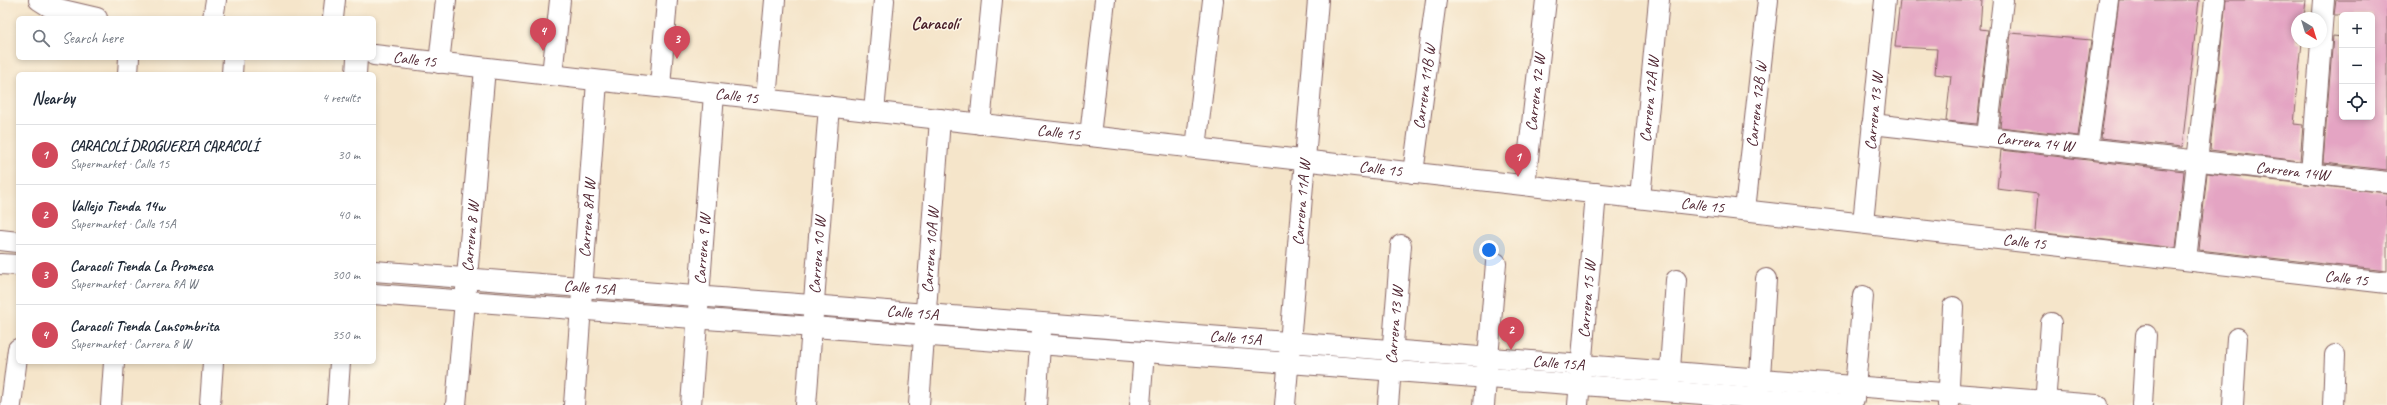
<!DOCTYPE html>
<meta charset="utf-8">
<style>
:root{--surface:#fff;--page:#f2f2f3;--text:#1f2937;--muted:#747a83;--line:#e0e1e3;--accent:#d1495b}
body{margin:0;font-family:Caveat,sans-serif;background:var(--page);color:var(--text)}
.controls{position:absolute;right:12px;top:12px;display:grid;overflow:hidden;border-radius:6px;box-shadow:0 2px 6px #0003}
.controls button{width:36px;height:36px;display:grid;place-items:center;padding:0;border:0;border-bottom:1px solid var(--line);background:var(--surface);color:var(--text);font:20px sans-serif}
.compass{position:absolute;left:2291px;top:12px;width:36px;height:36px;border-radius:50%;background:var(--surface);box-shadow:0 2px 6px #0003;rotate:142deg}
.you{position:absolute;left:1489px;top:250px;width:14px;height:14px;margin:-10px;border:3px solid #fff;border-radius:50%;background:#1a73e8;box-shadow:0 0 0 6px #1a73e833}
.badge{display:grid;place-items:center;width:26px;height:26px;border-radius:50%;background:var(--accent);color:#fff;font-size:13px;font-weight:700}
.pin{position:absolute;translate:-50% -33px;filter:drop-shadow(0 1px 2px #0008)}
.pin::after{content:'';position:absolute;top:21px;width:14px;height:12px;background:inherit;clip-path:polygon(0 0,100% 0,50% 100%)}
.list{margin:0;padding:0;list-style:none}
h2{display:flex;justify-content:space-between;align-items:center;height:52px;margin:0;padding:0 16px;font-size:17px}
h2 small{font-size:13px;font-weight:400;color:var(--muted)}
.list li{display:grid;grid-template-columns:26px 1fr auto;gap:12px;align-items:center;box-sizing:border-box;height:60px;padding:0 16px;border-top:1px solid var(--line)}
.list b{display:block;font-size:15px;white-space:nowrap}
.list p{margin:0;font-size:13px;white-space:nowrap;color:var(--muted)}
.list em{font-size:13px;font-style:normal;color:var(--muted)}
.icon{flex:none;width:22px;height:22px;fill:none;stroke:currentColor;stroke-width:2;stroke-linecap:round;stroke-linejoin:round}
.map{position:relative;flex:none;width:2387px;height:405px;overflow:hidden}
.search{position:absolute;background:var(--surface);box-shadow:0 2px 6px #0003;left:16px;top:16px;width:360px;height:44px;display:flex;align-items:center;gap:10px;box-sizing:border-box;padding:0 14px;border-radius:6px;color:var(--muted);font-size:15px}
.panel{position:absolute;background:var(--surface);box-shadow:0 2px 6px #0003;left:16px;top:72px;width:360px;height:292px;border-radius:6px}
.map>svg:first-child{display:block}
</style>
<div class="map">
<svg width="2387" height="405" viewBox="0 0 2387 405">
<rect width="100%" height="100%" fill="#fcf5e5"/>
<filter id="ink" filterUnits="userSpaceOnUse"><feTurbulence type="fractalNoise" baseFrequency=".025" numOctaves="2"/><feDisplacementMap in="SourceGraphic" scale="8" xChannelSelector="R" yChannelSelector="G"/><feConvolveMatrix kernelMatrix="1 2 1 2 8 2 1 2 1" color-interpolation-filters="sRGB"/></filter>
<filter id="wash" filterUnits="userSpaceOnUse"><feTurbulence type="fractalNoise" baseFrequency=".012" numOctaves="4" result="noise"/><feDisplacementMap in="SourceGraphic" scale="16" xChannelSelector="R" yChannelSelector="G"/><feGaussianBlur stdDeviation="0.9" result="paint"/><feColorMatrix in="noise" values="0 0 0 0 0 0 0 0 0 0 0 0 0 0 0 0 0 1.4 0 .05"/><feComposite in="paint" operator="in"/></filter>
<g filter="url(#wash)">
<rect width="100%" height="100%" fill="#f5e5ca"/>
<g id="blocks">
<!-- building -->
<path fill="#e4a4c3" d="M1900,0h82l-2,29 8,1 -11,94 -31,-3 5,-45 -16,-2 2,-25 -42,-2z
M2119,0h80l-17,147 -81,-9z
M2226,0h80l-2,18h-7v24h5l-8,82 9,1 -3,36 -90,-11z
M2336,0h51v170l-64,-7 10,-127 9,1v80h30v-102h-38z
M2011,33l80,7 -13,96 -78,-9z
M2001,150l183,21 -8,77 -141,-16 3,-38 -41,-5z
M2207,173l180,20v78l-188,-21z"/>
</g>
</g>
<g filter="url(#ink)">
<use href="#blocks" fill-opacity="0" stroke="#866463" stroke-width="1"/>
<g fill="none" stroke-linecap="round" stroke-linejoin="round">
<!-- minor casing -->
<g stroke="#866463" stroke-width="22">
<g id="minor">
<path d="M39,0l11,7 47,11"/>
<path d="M213,18l3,-18"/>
<path d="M333,18l2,-18"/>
<path d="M2321,38l3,-38"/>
<path id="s1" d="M374,55l2013,228"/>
<path d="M439,63l7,-63"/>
<path d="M128,74l1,-16"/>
<path d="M232,74l1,-16"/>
<path d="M356,74l1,-16"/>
<path d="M552,75l8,-75"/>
<path d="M660,87l7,-87"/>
<path d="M766,99l9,-99"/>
<path d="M874,112l10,-112"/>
<path d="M980,124l12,-124"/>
<path id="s2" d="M1872,124l515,58"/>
<path d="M1090,136l15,-136"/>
<path d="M1987,136l16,-136"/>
<path d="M1196,148l17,-148"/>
<path d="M2088,148l20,-148"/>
<path id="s3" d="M1413,173l23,-173"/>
<path d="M2311,174l10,-132"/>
<path id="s4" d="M1525,185l21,-185"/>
<path id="s5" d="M1640,198l19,-198"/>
<path id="s6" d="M1745,210l23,-210"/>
<path id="s7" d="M1863,223l22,-223"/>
<path d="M0,240l18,2"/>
<path d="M2186,260l29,-260"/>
<path d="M0,264l18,1"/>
<path id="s8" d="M374,271l1723,134"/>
<path d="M374,294l1474,111"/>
<path d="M1669,384l7,-104"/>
<path d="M1759,393l7,-114"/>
<path d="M1854,399l9,-103"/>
<path d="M11,405l7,-56"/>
<path d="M111,405l3,-43"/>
<path d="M210,405l3,-43"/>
<path d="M337,405l3,-43"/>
<path id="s9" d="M456,405l29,-337"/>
<path id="s10" d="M574,405l23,-324"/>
<path id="s11" d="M691,405l23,-311"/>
<path id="s12" d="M806,405l23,-299"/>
<path id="s13" d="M919,405l21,-286"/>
<path d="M1036,405l5,-74"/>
<path d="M1140,405l4,-53"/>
<path id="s14" d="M1285,405l33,-405"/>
<path id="s15" d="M1388,405l13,-160"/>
<path d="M1484,405l12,-142"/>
<path id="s16" d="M1578,405l18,-212"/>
<path d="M1948,405l5,-98"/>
<path d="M2045,405l6,-82"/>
<path d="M2142,405l4,-70"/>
<path d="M2233,405l4,-67"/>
<path d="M2333,405l2,-50"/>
</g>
</g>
<!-- minor -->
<use href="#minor" stroke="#fff" stroke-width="20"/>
</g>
</g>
<g text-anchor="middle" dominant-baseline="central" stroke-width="3" stroke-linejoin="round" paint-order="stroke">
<!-- street labels -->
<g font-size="16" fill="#4a1f2b" stroke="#fcf5e5">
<text stroke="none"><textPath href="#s1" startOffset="41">Calle 15</textPath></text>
<text stroke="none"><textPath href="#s3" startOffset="87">Carrera 11B W</textPath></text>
<text stroke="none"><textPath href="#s4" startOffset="93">Carrera 12 W</textPath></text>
<text stroke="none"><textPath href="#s1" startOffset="365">Calle 15</textPath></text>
<text stroke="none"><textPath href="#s5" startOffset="99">Carrera 12A W</textPath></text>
<text stroke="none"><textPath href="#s6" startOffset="106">Carrera 12B W</textPath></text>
<text stroke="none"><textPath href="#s7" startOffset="112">Carrera 13 W</textPath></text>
<text stroke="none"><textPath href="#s1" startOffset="689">Calle 15</textPath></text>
<text stroke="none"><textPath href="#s2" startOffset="164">Carrera 14 W</textPath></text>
<text stroke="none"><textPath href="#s1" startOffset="1013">Calle 15</textPath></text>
<text stroke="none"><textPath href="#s2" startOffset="423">Carrera 14W</textPath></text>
<text stroke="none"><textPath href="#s14" startOffset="203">Carrera 11A W</textPath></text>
<text stroke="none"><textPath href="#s1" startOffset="1337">Calle 15</textPath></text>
<text stroke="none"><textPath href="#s10" startOffset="187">Carrera 8A W</textPath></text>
<text stroke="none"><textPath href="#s9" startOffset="169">Carrera 8 W</textPath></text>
<text stroke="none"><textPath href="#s1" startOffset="1661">Calle 15</textPath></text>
<text stroke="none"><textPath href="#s11" startOffset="156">Carrera 9 W</textPath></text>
<text stroke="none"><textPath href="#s13" startOffset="155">Carrera 10A W</textPath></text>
<text stroke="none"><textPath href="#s12" startOffset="150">Carrera 10 W</textPath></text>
<text stroke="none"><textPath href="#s1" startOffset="1985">Calle 15</textPath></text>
<text stroke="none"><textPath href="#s8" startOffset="216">Calle 15A</textPath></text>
<text stroke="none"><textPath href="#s16" startOffset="106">Carrera 15 W</textPath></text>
<text stroke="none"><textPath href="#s8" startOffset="540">Calle 15A</textPath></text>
<text stroke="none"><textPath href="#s15" startOffset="80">Carrera 13 W</textPath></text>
<text stroke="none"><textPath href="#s8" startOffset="864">Calle 15A</textPath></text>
<text stroke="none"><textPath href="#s8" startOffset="1188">Calle 15A</textPath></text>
</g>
<!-- neighbourhood labels -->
<g font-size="17" font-weight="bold" fill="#4a1f2b" stroke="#fcf5e5">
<text x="935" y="23">Caracolí</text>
</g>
</g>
</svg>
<div class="controls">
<button>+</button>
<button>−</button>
<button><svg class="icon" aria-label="locate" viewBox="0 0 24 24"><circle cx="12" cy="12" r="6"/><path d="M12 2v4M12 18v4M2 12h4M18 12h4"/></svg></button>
</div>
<svg class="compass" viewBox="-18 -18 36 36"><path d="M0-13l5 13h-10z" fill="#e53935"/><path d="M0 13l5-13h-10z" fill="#747a83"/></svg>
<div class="you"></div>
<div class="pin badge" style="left:1518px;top:177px">1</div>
<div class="pin badge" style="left:1511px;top:350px">2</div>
<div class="pin badge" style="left:677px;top:59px">3</div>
<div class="pin badge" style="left:543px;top:51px">4</div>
<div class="search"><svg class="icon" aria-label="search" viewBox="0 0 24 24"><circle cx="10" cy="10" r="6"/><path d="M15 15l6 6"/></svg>Search here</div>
<section class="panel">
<h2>Nearby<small>4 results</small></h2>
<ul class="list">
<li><span class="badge">1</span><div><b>CARACOLÍ DROGUERIA CARACOLÍ</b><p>Supermarket · Calle 15</p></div><em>30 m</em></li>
<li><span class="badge">2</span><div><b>Vallejo Tienda 14w</b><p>Supermarket · Calle 15A</p></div><em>40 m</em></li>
<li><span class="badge">3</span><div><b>Caracoli Tienda La Promesa</b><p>Supermarket · Carrera 8A W</p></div><em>300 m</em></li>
<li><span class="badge">4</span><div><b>Caracoli Tienda Lansombrita</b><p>Supermarket · Carrera 8 W</p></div><em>350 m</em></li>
</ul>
</section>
</div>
